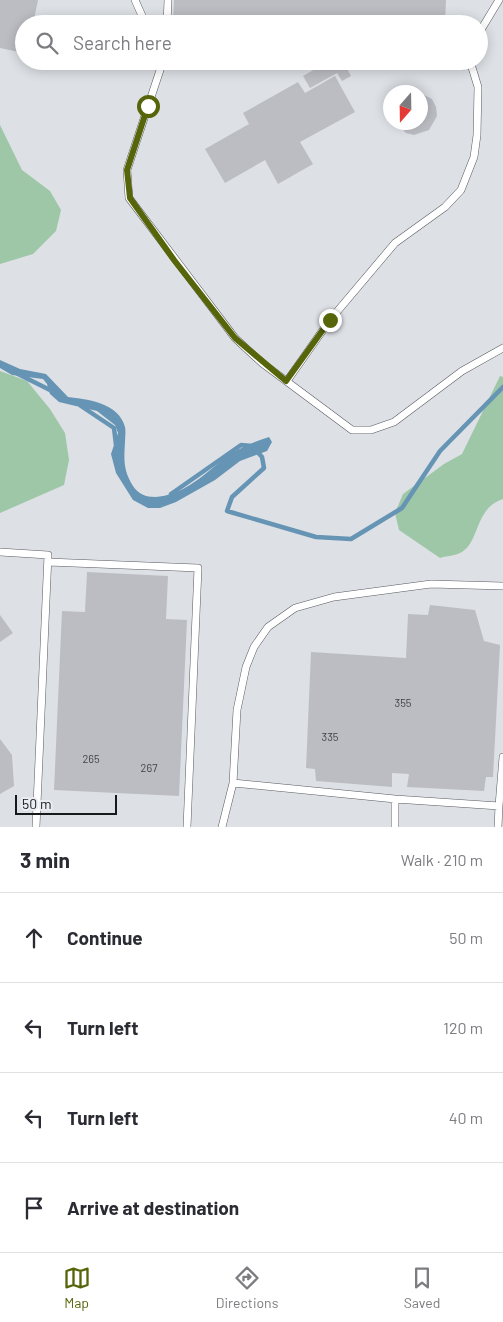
<!DOCTYPE html>
<meta charset="utf-8">
<style>
:root{--surface:#fff;--page:#f7f7f7;--text:#2b2b33;--muted:#7c7c81;--line:#e1e1e2;--accent:#56650a}
body{margin:0;font-family:Barlow,sans-serif;background:var(--page);color:var(--text)}
.compass{position:absolute;left:383px;top:85px;width:45px;height:45px;border-radius:50%;background:var(--surface);box-shadow:0 2px 12px #0003;rotate:200deg}
.scale{position:absolute;left:15px;bottom:12px;width:102px;box-sizing:border-box;padding-left:5px;border:2px solid #18191b;border-top:0;font-size:14px;line-height:18px;white-space:nowrap;color:#18191b;-webkit-text-stroke:4px #eaedf3;paint-order:stroke}
.stop{position:absolute;width:15px;height:15px;margin:-11px;border:4px solid #56650a;border-radius:50%;background:#fff}
.stop.end{background:#56650a;border-color:#fff;box-shadow:0 1px 5px #0008}
.list{margin:0;padding:0;list-style:none}
h2{display:flex;justify-content:space-between;align-items:center;height:65px;margin:0;padding:0 20px;font-size:21px}
h2 small{font-size:16px;font-weight:400;color:var(--muted)}
.list li{display:grid;grid-template-columns:32px 1fr auto;gap:15px;align-items:center;box-sizing:border-box;height:90px;padding:0 20px;border-top:1px solid var(--line)}
.list b{display:block;font-size:19px;white-space:nowrap}
.list em{font-size:16px;font-style:normal;color:var(--muted)}
.icon{flex:none;width:28px;height:28px;fill:none;stroke:currentColor;stroke-width:2;stroke-linecap:round;stroke-linejoin:round}
.map{position:relative;flex:none;width:503px;height:827px;overflow:hidden}
.search{position:absolute;background:var(--surface);box-shadow:0 2px 12px #0003;left:15px;right:15px;top:15px;height:55px;display:flex;align-items:center;gap:12px;box-sizing:border-box;padding:0 18px;border-radius:28px;color:var(--muted);font-size:19px}
.sheet{height:425px;background:var(--surface)}
nav{display:flex;justify-content:space-around;align-items:center;box-sizing:border-box;height:70px;border-top:1px solid var(--line);background:var(--surface);font-size:14px;color:var(--muted)}
nav a{display:grid;justify-items:center;gap:2px}
nav .on{color:var(--accent)}
.map>svg:first-child{display:block}
</style>
<div class="map">
<svg width="503" height="827" viewBox="0 0 503 827">
<rect width="100%" height="100%" fill="#dde0e5"/>
<!-- green -->
<path fill="#9ec7a8" d="M0,125l22,45 28,21 11,19 -5,21 -23,23 -33,10z
M0,371l27,10 23,28 15,24 4,27 -5,25 -64,28z
M500,376l3,1v122c-29,9 -23,45 -43,54 -6,3 -14,3 -20,5l-41,-28 -4,-17 8,-19 41,-30 18,-10z"/>
<!-- water -->
<path fill="#6694b4" d="M0,360l20,9 26,5 22,23c19,2 51,6 57,30 1,4 0,11 0,15 -1,18 -2,28 8,44 5,8 13,11 22,11 26,-1 48,-21 66,-36 13,-11 32,-19 48,-24l3,5 -5,9 -27,10 -25,19 -39,22 -16,6h-12l-15,-8 -17,-27 -5,-19 7,-21 -3,-8 -18,-14 -38,-9 -9,-8 -3,-10 -4,-5 -31,-4 -12,-7z"/>
<g fill="none" stroke-linecap="round" stroke-linejoin="round">
<!-- stream -->
<path stroke="#6694b4" stroke-width="4.5" d="M18,374l36,18
M81,406l33,22 2,17
M171,494l70,-49 11,1 10,11 2,11 -32,29 -5,14 89,26 35,2 51,-31 38,-57 63,-64"/>
</g>
<!-- building -->
<path fill="#bbbdc3" d="M0,0h38l-5,24h-9v29l-24,-5z
M174,0h272l-1,24h-272z
M329,61h14l8,15 -9,5 -5,-8 -27,15 -7,-12z
M335,76l20,36 -55,30 13,22 -35,20 -13,-24 -40,23 -20,-34 44,-25 -6,-11 55,-31 7,11z
M420,93l12,6 4,8 1,9 -8,14 -15,5 -8,-2 -10,-11h24z
M87,572l81,4 -2,43 21,1 -8,176 -125,-6 8,-179 23,1z
M430,605l45,5 9,31 16,4 -7,132h-7l-2,14 -77,-4 2,-13 -17,-1v14l-76,-6 -1,-12 -9,-1 5,-116 95,6 2,-44 20,1z
M0,615l13,18 -13,9z
M0,739l12,16 2,31 -14,8z"/>
<g fill="none" stroke-linecap="round" stroke-linejoin="round">
<!-- service casing -->
<g stroke="#585a5f" stroke-width="8">
<path id="service" d="M135,0l8,18 7,6
M167,24l1,-24
M479,33l20,-33
M163,61l-36,109 2,28 106,140 27,25 90,67h19l23,-8 68,-51 41,-23
M287,381l43,-61 65,-77 50,-36 16,-17 13,-33 3,-22 1,-48 -8,-26
M0,552l48,3 -12,272
M48,562l150,6 -11,259
M233,783l162,16 104,7 -1,21
M499,806l4,-49
M222,827l11,-44 4,-73 9,-43 8,-20 14,-20 27,-19 39,-11 97,-13 72,2
M395,827v-28"/>
</g>
<!-- service -->
<use href="#service" stroke="#fff" stroke-width="7"/>
</g>
<g fill="none" stroke-linecap="round" stroke-linejoin="round">
<!-- route -->
<path stroke="#56650a" stroke-width="6" d="M148,106l-21,64 3,28 44,62 61,78 51,43 44,-61"/>
</g>
<g text-anchor="middle" dominant-baseline="central" stroke-width="4" stroke-linejoin="round" paint-order="stroke">
<!-- number labels -->
<g font-size="11" fill="#414245">
<text x="403" y="702">355</text>
<text x="330" y="736">335</text>
<text x="91" y="758">265</text>
<text x="149" y="767">267</text>
</g>
</g>
</svg>
<svg class="compass" viewBox="-18 -18 36 36"><path d="M0-13l5 13h-10z" fill="#e53935"/><path d="M0 13l5-13h-10z" fill="#7c7c81"/></svg>
<div class="scale">50 m</div>
<div class="stop" style="left:148px;top:106px"></div>
<div class="stop end" style="left:330px;top:320px"></div>
<div class="search"><svg class="icon" aria-label="search" viewBox="0 0 24 24"><circle cx="10" cy="10" r="6"/><path d="M15 15l6 6"/></svg>Search here</div>
</div>
<section class="sheet">
<h2>3 min<small>Walk · 210 m</small></h2>
<ul class="list">
<li><svg class="icon" aria-label="ahead" viewBox="0 0 24 24"><path d="M12 20V5M6 11l6-6 6 6"/></svg><div><b>Continue</b></div><em>50 m</em></li>
<li><svg class="icon" aria-label="left" viewBox="0 0 24 24"><path d="M17 20v-9H6M10 6l-5 5 5 5"/></svg><div><b>Turn left</b></div><em>120 m</em></li>
<li><svg class="icon" aria-label="left" viewBox="0 0 24 24"><path d="M17 20v-9H6M10 6l-5 5 5 5"/></svg><div><b>Turn left</b></div><em>40 m</em></li>
<li><svg class="icon" aria-label="arrive" viewBox="0 0 24 24"><path d="M6 21V4h12l-3 4 3 4H6"/></svg><div><b>Arrive at destination</b></div></li>
</ul>
</section>
<nav>
<a class="on"><svg class="icon" aria-label="map" viewBox="0 0 24 24"><path d="M3 6l6-2 6 2 6-2v14l-6 2-6-2-6 2zM9 4v14M15 6v14"/></svg>Map</a>
<a><svg class="icon" aria-label="directions" viewBox="0 0 24 24"><path d="M12 3l9 9-9 9-9-9zM9 14v-3h6M13 9l2 2-2 2"/></svg>Directions</a>
<a><svg class="icon" aria-label="saved" viewBox="0 0 24 24"><path d="M7 4h10v16l-5-4-5 4z"/></svg>Saved</a>
</nav>
